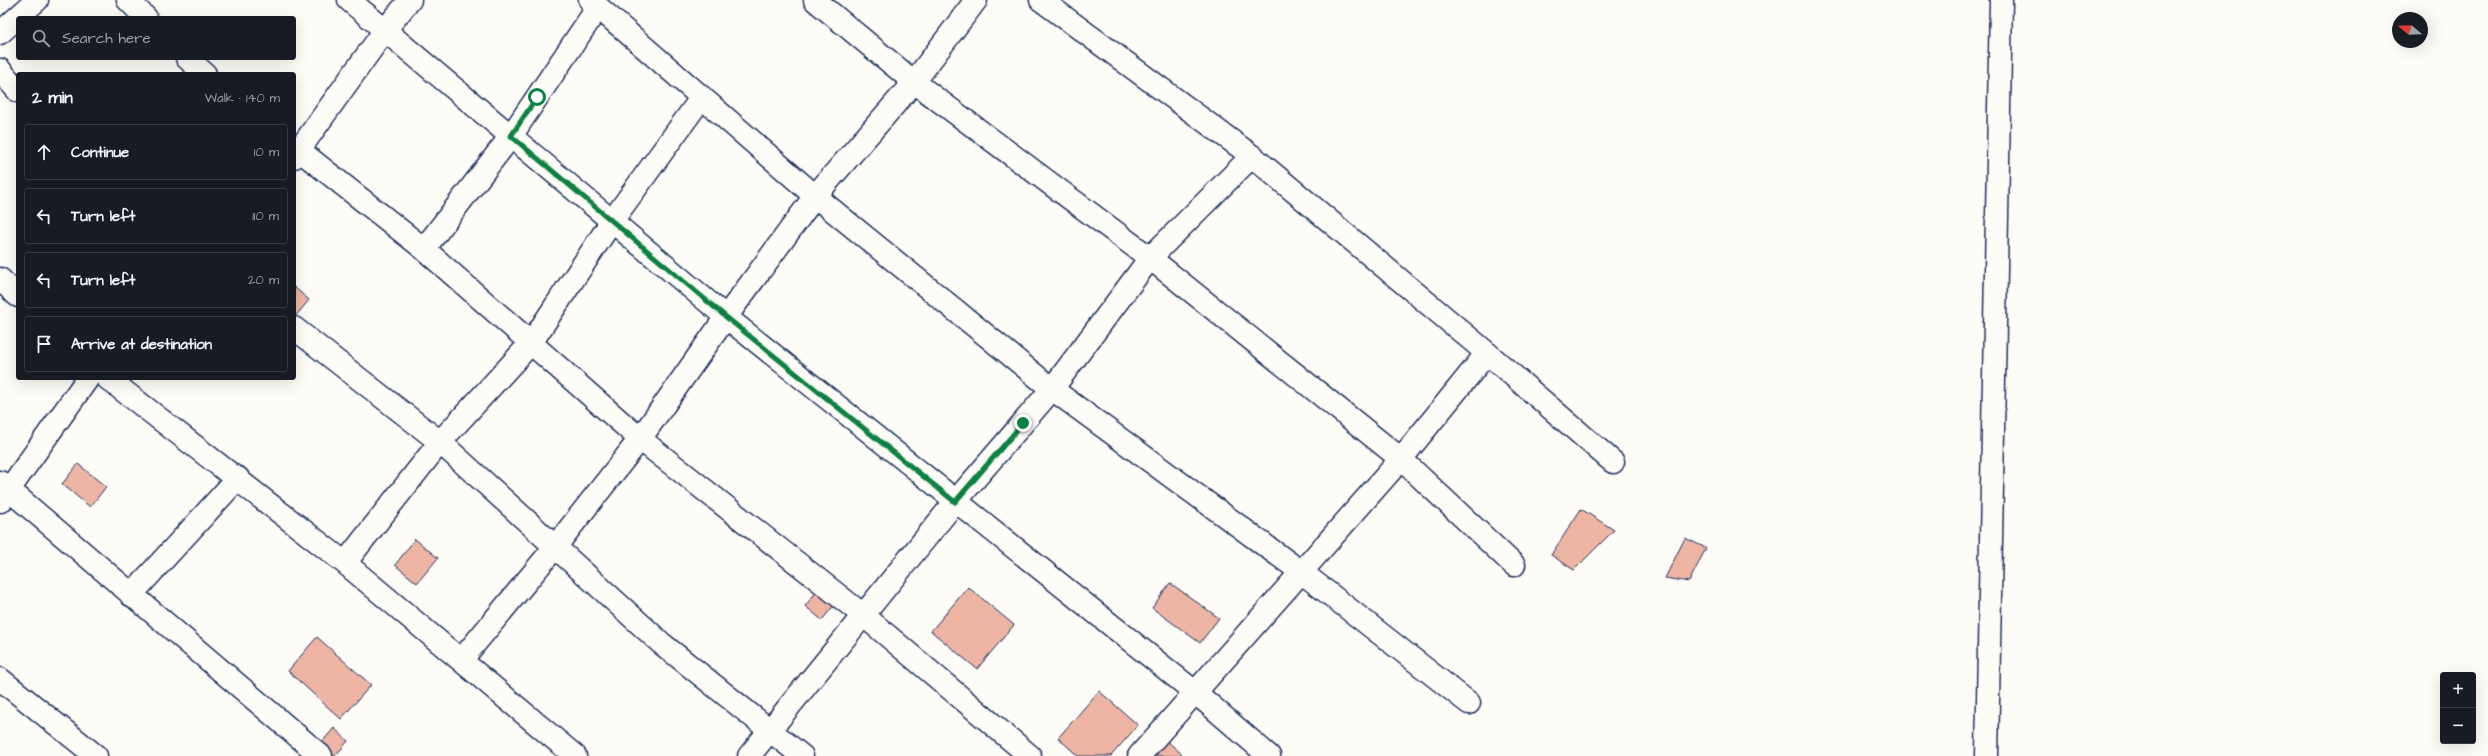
<!DOCTYPE html>
<meta charset="utf-8">
<style>
:root{--surface:#171b24;--page:#20242c;--text:#f1f3f6;--muted:#9ea1a6;--line:#363941}
body{margin:0;font-family:"Architects Daughter",sans-serif;background:var(--page);color:var(--text)}
.controls{position:absolute;right:12px;bottom:12px;display:grid;overflow:hidden;border-radius:4px;box-shadow:0 4px 16px #0002}
.controls button{width:36px;height:36px;display:grid;place-items:center;padding:0;border:0;border-bottom:1px solid var(--line);background:var(--surface);color:var(--text);font:20px sans-serif}
.compass{position:absolute;left:2392px;top:12px;width:36px;height:36px;border-radius:50%;background:var(--surface);box-shadow:0 4px 16px #0002;rotate:289deg}
.stop{position:absolute;width:12px;height:12px;margin:-9px;border:3px solid #0b8043;border-radius:50%;background:#fff}
.stop.end{background:#0b8043;border-color:#fff;box-shadow:0 1px 4px #0008}
.list{margin:0;padding:0;list-style:none}
h2{display:flex;justify-content:space-between;align-items:center;height:52px;margin:0;padding:0 16px;font-size:17px}
h2 small{font-size:13px;font-weight:400;color:var(--muted)}
.list li{display:grid;grid-template-columns:26px 1fr auto;gap:12px;align-items:center;box-sizing:border-box;height:56px;margin:0 8px 8px;padding:0 8px;border:1px solid var(--line);border-radius:4px}
.list b{display:block;font-size:15px;white-space:nowrap}
.list em{font-size:13px;font-style:normal;color:var(--muted)}
.icon{flex:none;width:22px;height:22px;fill:none;stroke:currentColor;stroke-width:2;stroke-linecap:round;stroke-linejoin:round}
.map{position:relative;flex:none;width:2488px;height:756px;overflow:hidden}
.search{position:absolute;background:var(--surface);box-shadow:0 4px 16px #0002;left:16px;top:16px;width:280px;height:44px;display:flex;align-items:center;gap:10px;box-sizing:border-box;padding:0 14px;border-radius:4px;color:var(--muted);font-size:15px}
.panel{position:absolute;background:var(--surface);box-shadow:0 4px 16px #0002;left:16px;top:72px;width:280px;height:308px;border-radius:4px}
.map>svg:first-child{display:block}
</style>
<div class="map">
<svg width="2488" height="756" viewBox="0 0 2488 756">
<rect width="100%" height="100%" fill="#fdfcf7"/>
<filter id="ink" filterUnits="userSpaceOnUse"><feTurbulence type="fractalNoise" baseFrequency=".025" numOctaves="2"/><feDisplacementMap in="SourceGraphic" scale="8" xChannelSelector="R" yChannelSelector="G"/><feConvolveMatrix kernelMatrix="1 2 1 2 8 2 1 2 1" color-interpolation-filters="sRGB"/></filter>
<g filter="url(#ink)">
<!-- building -->
<path fill="#eeb5a5" stroke="#1b2f5e" d="M294,287l15,13 -15,18z
M78,464l28,23 -16,20 -28,-23z
M1581,509l33,21 -40,40 -23,-15z
M1685,538l21,10 -17,34 -24,-4z
M415,539l23,19 -21,25 -22,-18z
M826,580l17,14 -21,26 -17,-14z
M1170,583l49,35 -19,25 -48,-35z
M968,587l46,38 -37,44 -46,-38z
M317,637l54,48 -30,34 -53,-48z
M1099,691l39,34 -27,31h-33l-20,-18z
M334,728l14,13 -13,15h-25z
M1166,740l18,16h-32z"/>
<g fill="none" stroke-linecap="round" stroke-linejoin="round">
<!-- street casing -->
<g stroke="#1b2f5e" stroke-width="25">
<path id="street" d="M128,0l18,18
M349,0l377,317 470,376 73,63
M590,0l225,196 237,193 248,182 169,132
M815,0l99,82 236,176 251,201 113,106
M1041,0l211,156 235,197 126,109
M187,58l18,16
M0,70l18,21
M294,146l130,103 216,190 223,176 167,141
M294,157l91,-127 25,-30
M424,249l87,-113 87,-129
M0,279l18,17
M294,328l146,114 221,201 141,113
M107,378l238,185 230,193
M0,482l321,274
M1,501l87,-123
M345,563l95,-121 91,-99 81,-122 90,-124
M131,595l107,-117
M462,659l93,-112 85,-108 86,-122 89,-121 99,-114 62,-82
M0,679l96,77
M749,756l206,-254 97,-113 98,-131 102,-102
M1139,756l262,-297 86,-106
M1987,756l14,-756"/>
</g>
<!-- secondary casing -->
<g stroke="#1b2f5e" stroke-width="25">
<path id="secondary" d="M0,33l37,-33"/>
</g>
<!-- street -->
<use href="#street" stroke="#fdfcf7" stroke-width="22"/>
<!-- secondary -->
<use href="#secondary" stroke="#fdfcf7" stroke-width="22"/>
</g>
</g>
<g fill="none" stroke-linecap="round" stroke-linejoin="round" filter="url(#ink)">
<!-- route -->
<path stroke="#0b8043" stroke-width="5" d="M537,97l-26,39 215,181 229,185 68,-79"/>
</g>
</svg>
<div class="controls">
<button>+</button>
<button>−</button>
</div>
<svg class="compass" viewBox="-18 -18 36 36"><path d="M0-13l5 13h-10z" fill="#e53935"/><path d="M0 13l5-13h-10z" fill="#9ea1a6"/></svg>
<div class="stop" style="left:537px;top:97px"></div>
<div class="stop end" style="left:1023px;top:423px"></div>
<div class="search"><svg class="icon" aria-label="search" viewBox="0 0 24 24"><circle cx="10" cy="10" r="6"/><path d="M15 15l6 6"/></svg>Search here</div>
<section class="panel">
<h2>2 min<small>Walk · 140 m</small></h2>
<ul class="list">
<li><svg class="icon" aria-label="ahead" viewBox="0 0 24 24"><path d="M12 20V5M6 11l6-6 6 6"/></svg><div><b>Continue</b></div><em>10 m</em></li>
<li><svg class="icon" aria-label="left" viewBox="0 0 24 24"><path d="M17 20v-9H6M10 6l-5 5 5 5"/></svg><div><b>Turn left</b></div><em>110 m</em></li>
<li><svg class="icon" aria-label="left" viewBox="0 0 24 24"><path d="M17 20v-9H6M10 6l-5 5 5 5"/></svg><div><b>Turn left</b></div><em>20 m</em></li>
<li><svg class="icon" aria-label="arrive" viewBox="0 0 24 24"><path d="M6 21V4h12l-3 4 3 4H6"/></svg><div><b>Arrive at destination</b></div></li>
</ul>
</section>
</div>
